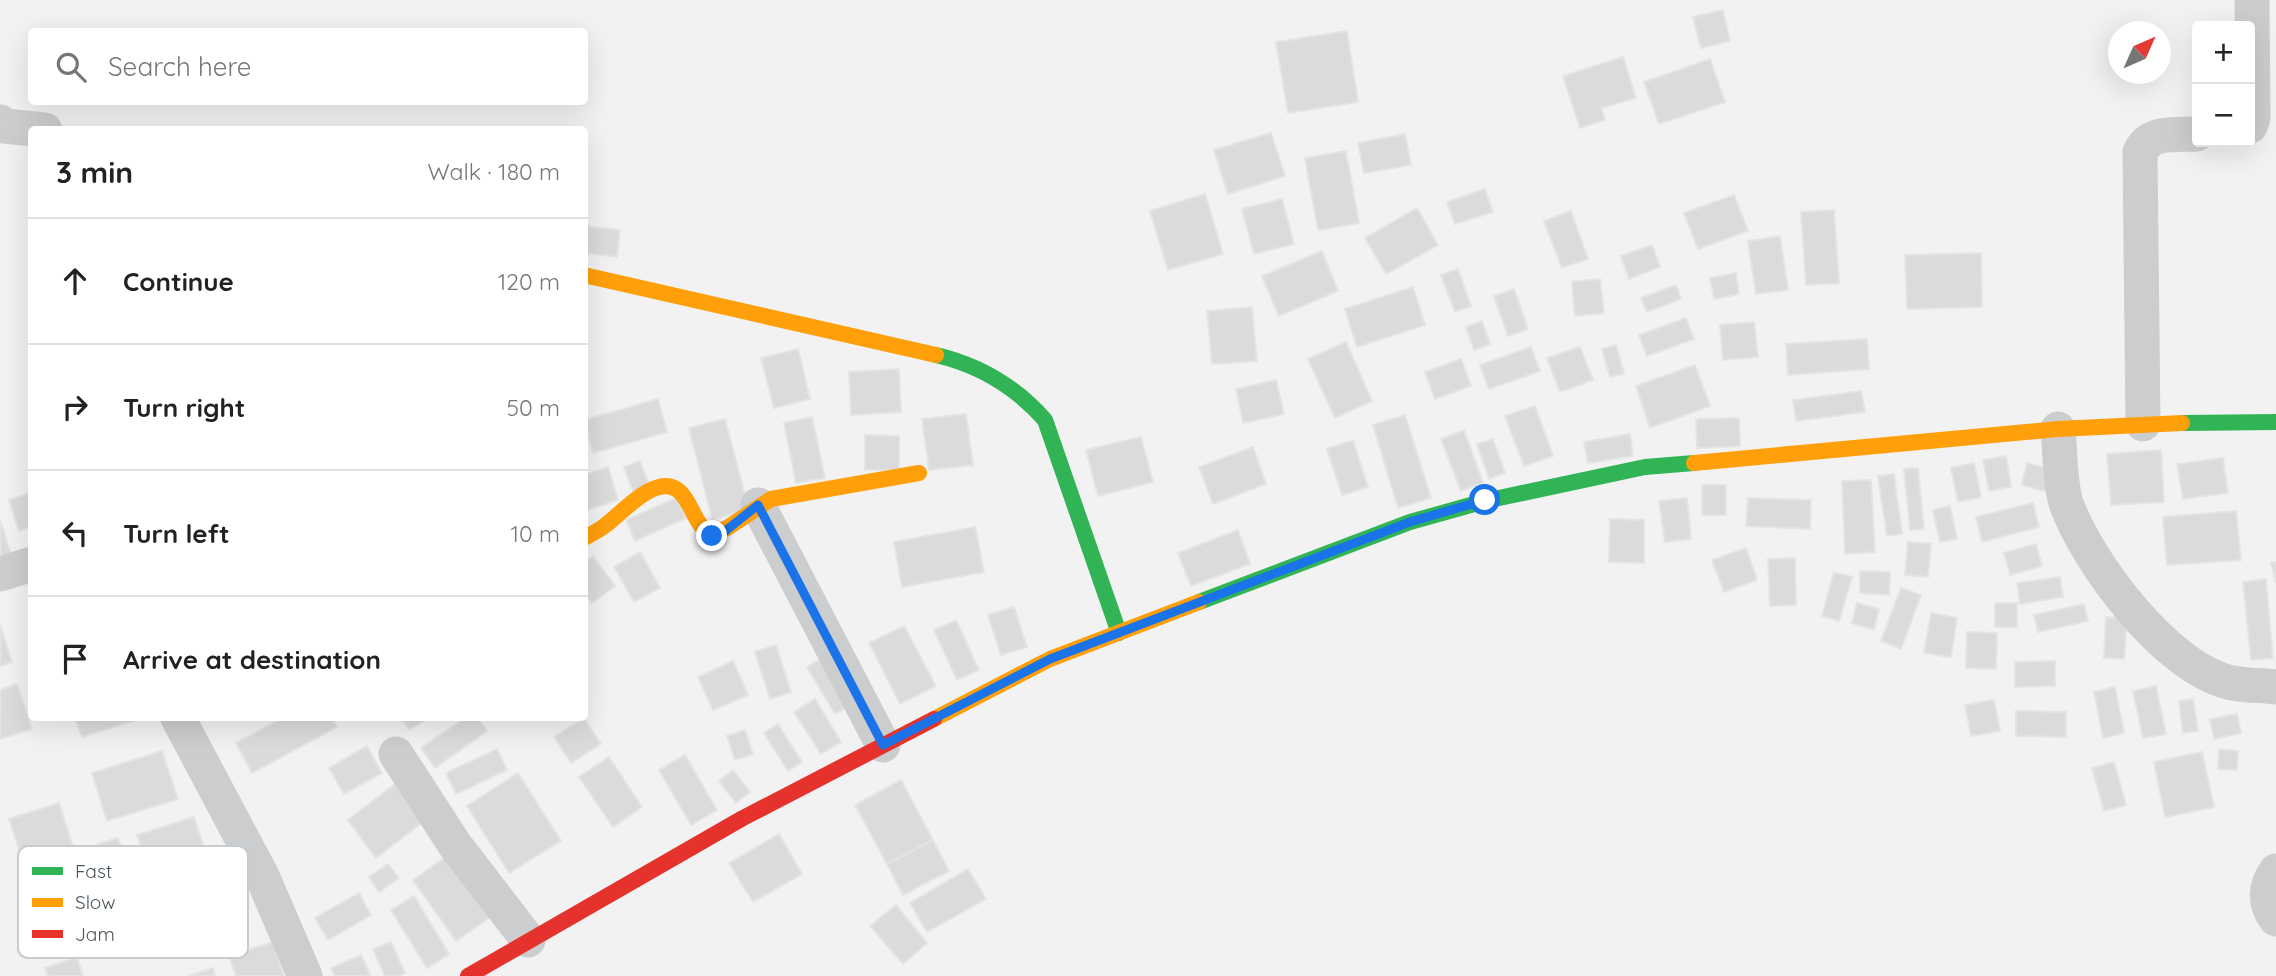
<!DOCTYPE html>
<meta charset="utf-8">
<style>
:root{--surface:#fff;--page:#f6f6f6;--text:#222;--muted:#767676;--line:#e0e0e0}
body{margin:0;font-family:Quicksand,sans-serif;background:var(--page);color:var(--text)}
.controls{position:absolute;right:21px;top:21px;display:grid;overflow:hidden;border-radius:7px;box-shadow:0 7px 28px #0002}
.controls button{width:63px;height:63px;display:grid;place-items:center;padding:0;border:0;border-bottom:2px solid var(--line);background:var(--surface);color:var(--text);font:35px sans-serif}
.compass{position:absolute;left:2108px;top:21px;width:63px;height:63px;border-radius:50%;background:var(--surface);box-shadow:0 7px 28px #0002;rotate:45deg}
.stop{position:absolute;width:21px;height:21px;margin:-16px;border:5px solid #1a73e8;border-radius:50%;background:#fff}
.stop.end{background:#1a73e8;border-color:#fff;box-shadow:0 2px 7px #0008}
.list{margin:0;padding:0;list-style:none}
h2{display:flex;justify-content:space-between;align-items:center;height:91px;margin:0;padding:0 28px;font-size:30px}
h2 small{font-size:23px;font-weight:400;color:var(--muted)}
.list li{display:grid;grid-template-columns:46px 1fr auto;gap:21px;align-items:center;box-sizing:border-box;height:126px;padding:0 28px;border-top:2px solid var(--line)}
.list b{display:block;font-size:26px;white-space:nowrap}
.list em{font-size:23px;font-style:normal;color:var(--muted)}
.icon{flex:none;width:38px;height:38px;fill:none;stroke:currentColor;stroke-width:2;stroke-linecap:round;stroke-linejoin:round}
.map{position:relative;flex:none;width:2276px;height:976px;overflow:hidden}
.search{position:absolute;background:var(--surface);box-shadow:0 7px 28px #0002;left:28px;top:28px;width:560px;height:77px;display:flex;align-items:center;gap:18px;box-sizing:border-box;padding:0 24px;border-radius:7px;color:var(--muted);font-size:26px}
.panel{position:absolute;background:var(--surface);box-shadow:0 7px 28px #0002;left:28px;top:126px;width:560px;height:595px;border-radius:7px}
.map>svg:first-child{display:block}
</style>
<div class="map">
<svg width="2276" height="976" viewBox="0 0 2276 976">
<rect width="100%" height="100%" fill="#f2f2f2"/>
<!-- building -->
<path fill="#dbdbdc" stroke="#e3e4e4" stroke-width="2" d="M1723,10l7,31 -29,7 -8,-31z
M1347,31l11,71 -70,11 -12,-71z
M1623,57l13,41 -35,10 4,12 -25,8 -17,-52z
M1710,59l15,43 -66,22 -15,-42z
M1271,133l14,43 -57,18 -14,-44z
M1405,134l6,31 -47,8 -6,-30z
M1346,151l13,72 -41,7 -13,-72z
M1485,189l8,23 -38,12 -8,-22z
M1205,194l18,60 -55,16 -18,-59z
M1734,195l14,36 -50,18 -14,-36z
M1282,199l12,45 -40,10 -12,-45z
M1417,208l21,37 -52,29 -21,-36z
M1834,210l5,73 -33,2 -5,-73z
M1571,211l17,48 -26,9 -18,-47z
M584,226l36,4 -3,27 -33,-4z
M1780,236l8,54 -32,4 -8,-53z
M1652,245l8,22 -31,12 -8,-23z
M1322,251l16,40 -59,25 -17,-40z
M1981,253l1,54 -75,2 -2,-54z
M1458,269l13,37 -16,6 -14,-37z
M1736,273l3,21 -25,5 -4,-21z
M1600,279l4,34 -29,3 -3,-34z
M1676,285l5,14 -34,13 -6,-14z
M1413,287l12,38 -68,22 -12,-38z
M1514,289l14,40 -20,7 -14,-40z
M1252,307l5,54 -45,3 -5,-53z
M1686,318l8,21 -47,17 -8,-21z
M1482,321l8,23 -16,6 -8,-23z
M1754,322l4,35 -35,3 -3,-35z
M1867,339l2,30 -81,6 -2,-31z
M1346,342l26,59 -37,17 -27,-59z
M1616,345l8,29 -14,3 -8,-28z
M1531,347l9,24 -51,18 -9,-24z
M1580,347l13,33 -33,12 -13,-34z
M798,349l12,50 -36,9 -13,-50z
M1461,359l10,27 -36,13 -10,-27z
M1695,365l15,41 -60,22 -14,-42z
M899,369l2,43 -50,3 -2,-43z
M1276,380l8,34 -41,9 -7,-34z
M1861,391l4,21 -69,9 -3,-21z
M658,399l9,33 -74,21 -9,-33z
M1535,406l18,50 -29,10 -19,-50z
M966,414l7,51 -44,5 -7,-51z
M1405,415l26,83 -33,10 -25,-83z
M812,417l13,61 -29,5 -12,-60z
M1739,418l1,28 -43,2 -1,-29z
M725,419l24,91 -37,9 -23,-91z
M1464,430l19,53 -22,8 -20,-52z
M1630,434l3,22 -45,7 -4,-21z
M865,435l34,1v34h-34z
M1141,437l12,45 -55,14 -12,-46z
M1493,439l12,34 -16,6 -12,-35z
M1353,440l15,47 -26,8 -15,-46z
M1253,447l13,37 -53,20 -14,-37z
M2161,450l3,52 -53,3 -4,-51z
M2006,456l5,31 -22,4 -6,-31z
M2223,458l5,35 -45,6 -6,-35z
M640,461l10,26 -16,7 -10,-27z
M1974,463l7,34 -23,5 -7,-34z
M2027,463l23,6 -5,22 -23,-6z
M608,467l10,33 -34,11v-36z
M1918,468l6,61 -14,1 -6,-61z
M1894,474l8,60 -15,2 -9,-60z
M1871,480l4,72 -30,2 -3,-73z
M1702,485h24v30h-24z
M32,492v34l-13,5 -10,-31z
M676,498l10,20 -51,23 -9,-21z
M1687,498l4,41 -26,3 -6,-41z
M1748,498l63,2 -1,29 -64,-3z
M2033,503l6,24 -57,15 -6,-25z
M1950,506l7,33 -17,3 -7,-32z
M2236,511l5,49 -74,5 -4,-48z
M1610,519l34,1v43l-35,-1z
M0,520l11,34 -11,4z
M975,527l9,45 -82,15 -8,-45z
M1238,530l12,34 -59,22 -13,-33z
M1908,542l23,2 -3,33 -23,-2z
M2036,544l6,22 -32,9 -6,-22z
M1746,548l11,32 -33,12 -12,-32z
M640,552l20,36 -26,14 -20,-35z
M593,556l22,30 -23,17 -8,-10v-31z
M1795,558l1,47 -26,1 -2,-47z
M2276,562v21l-5,-20z
M1860,571l30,1 -1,23 -29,-2z
M1834,572l18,5 -13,44 -17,-5z
M2060,577l3,20 -43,7 -3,-21z
M2266,579l7,79 -22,2 -8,-78z
M1901,588l20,7 -20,54 -20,-8z
M1857,603l22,6 -5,21 -22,-7z
M1995,603h22v24h-22z
M2084,604l4,17 -50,11 -4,-17z
M1014,607l13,40 -26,8 -13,-40z
M1931,613l26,5 -6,39 -27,-4z
M2106,617l21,1 -3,41 -20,-1z
M956,620l23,50 -22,10 -23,-50z
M0,625l12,37 -12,4z
M904,626l32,60 -36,18 -31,-61z
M1967,632l30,1 -1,36 -30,-1z
M776,645l15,47 -21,7 -15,-47z
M826,656l29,47 -20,11 -28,-47z
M733,661l15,34 -35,15 -15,-33z
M2055,661v25l-40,1v-25z
M17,684l15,45 -32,10v-49z
M2156,686l10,48 -23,4 -10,-47z
M2115,687l9,46 -21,5 -9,-46z
M815,699l26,43 -20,12 -27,-42z
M2193,699l5,32 -15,2 -4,-32z
M1994,700l6,31 -29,5 -6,-31z
M2016,711l50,1v25l-50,-1z
M2237,714l4,19 -27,6 -4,-20z
M75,718h67l-60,19z
M283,718h48l6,9 -85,46 -16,-30z
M401,718h27l-19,12z
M465,718h13l9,13 -52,37 -14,-20z
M584,718l17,26 -30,19 -17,-26z
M778,724l24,38 -14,9 -24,-38z
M745,730l8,24 -18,6 -8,-24z
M367,746l15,27 -38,21 -15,-26z
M497,749l10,21 -51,24 -10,-21z
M2219,749l19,2 -1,19 -19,-1z
M162,751l16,48 -71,22 -15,-48z
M2202,752l12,55 -49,10 -11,-55z
M685,755l32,55 -26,15 -32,-55z
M609,757l33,50 -29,20 -34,-50z
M2114,762l12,43 -22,6 -12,-43z
M733,770l17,22 -14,11 -17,-22z
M518,773l43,68 -52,32 -42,-67z
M901,780l32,60 -46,24 -32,-59z
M395,784l29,37 -48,37 -28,-38z
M59,803l36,113 -49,15 -37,-112z
M194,817l16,48 -57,18 -16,-48z
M779,834l23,40 -49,28 -24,-39z
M118,838l18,55 -19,6 -19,-55z
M933,840l16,31 -46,24 -16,-31z
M447,856l43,61 -34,24 -43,-61z
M388,864l11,14 -20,14 -10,-15z
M968,869l18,30 -59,33 -17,-29z
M359,893l12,22 -43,25 -13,-22z
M414,896l35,58 -22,14 -36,-58z
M896,905l31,38 -24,21 -33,-38z
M273,942l11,34h-48l-7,-20z
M391,942l14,31 -6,3h-14l-12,-27z
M361,955l10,21h-36l-4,-8z
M77,957l6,19h-35l-3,-8z
M213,968l2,8h-27z"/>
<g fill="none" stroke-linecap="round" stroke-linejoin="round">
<!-- street -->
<path stroke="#cccdcf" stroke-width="35" d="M0,122l4,4 41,4
M2250,126l3,-8 -1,-118
M2143,424l-3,-272c10,-22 37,-17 57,-18
M2058,429c2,20 2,56 8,74 21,59 99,163 162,179 15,4 33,3 48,5
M758,505l125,240
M0,574l32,-10
M178,718l84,158 43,100
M396,754l59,91 73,95
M2276,871c-11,15 -12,33 0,48"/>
<!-- fast -->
<path stroke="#30b455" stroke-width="16" d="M936,355c43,10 79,31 109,65l74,213
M2182,423l94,-1
M1199,602l211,-80 75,-21 160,-34 49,-4"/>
<!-- slow -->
<path stroke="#ff9f0a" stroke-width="16" d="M584,275l352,80
M1694,463l364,-34 124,-6
M584,538c8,-4 16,-8 23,-14 16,-12 51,-53 73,-32 13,13 14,32 31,43l16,-7 44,-29 148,-26
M934,719l116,-60 149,-57"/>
<!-- jam -->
<path stroke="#e5322d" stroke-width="16" d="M468,976l275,-158 191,-99"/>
</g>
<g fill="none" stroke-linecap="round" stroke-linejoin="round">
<!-- route -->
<path stroke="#1a73e8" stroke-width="9" d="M712,536l12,-4 34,-27 125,240 167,-86 360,-137 75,-22"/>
</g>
<!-- legend -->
<rect x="18" y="846" width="230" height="112" rx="10" fill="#fff" stroke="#c9ccce" stroke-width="2"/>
<rect x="32" y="867" width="31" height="8" fill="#30b455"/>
<rect x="32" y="898" width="31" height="9" fill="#ff9f0a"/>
<rect x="32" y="930" width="31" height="8" fill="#e5322d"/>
<g font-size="19" fill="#4a545c">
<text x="75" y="878">Fast</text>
<text x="75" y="909">Slow</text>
<text x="75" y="941">Jam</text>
</g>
</svg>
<div class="controls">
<button>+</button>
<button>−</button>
</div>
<svg class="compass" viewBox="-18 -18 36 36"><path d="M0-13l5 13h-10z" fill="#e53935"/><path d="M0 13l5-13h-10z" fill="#767676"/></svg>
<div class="stop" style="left:1485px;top:500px"></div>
<div class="stop end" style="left:712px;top:536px"></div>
<div class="search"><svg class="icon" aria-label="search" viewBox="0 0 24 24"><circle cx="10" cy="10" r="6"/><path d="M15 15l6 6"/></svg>Search here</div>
<section class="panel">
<h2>3 min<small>Walk · 180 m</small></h2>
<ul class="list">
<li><svg class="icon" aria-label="ahead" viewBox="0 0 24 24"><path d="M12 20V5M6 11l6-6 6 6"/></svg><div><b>Continue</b></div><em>120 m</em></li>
<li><svg class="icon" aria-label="right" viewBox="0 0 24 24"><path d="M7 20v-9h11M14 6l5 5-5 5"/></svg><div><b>Turn right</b></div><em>50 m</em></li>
<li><svg class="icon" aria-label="left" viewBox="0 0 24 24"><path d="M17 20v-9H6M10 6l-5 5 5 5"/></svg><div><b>Turn left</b></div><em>10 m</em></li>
<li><svg class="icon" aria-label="arrive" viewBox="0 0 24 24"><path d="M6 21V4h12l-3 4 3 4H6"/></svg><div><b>Arrive at destination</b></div></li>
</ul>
</section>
</div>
